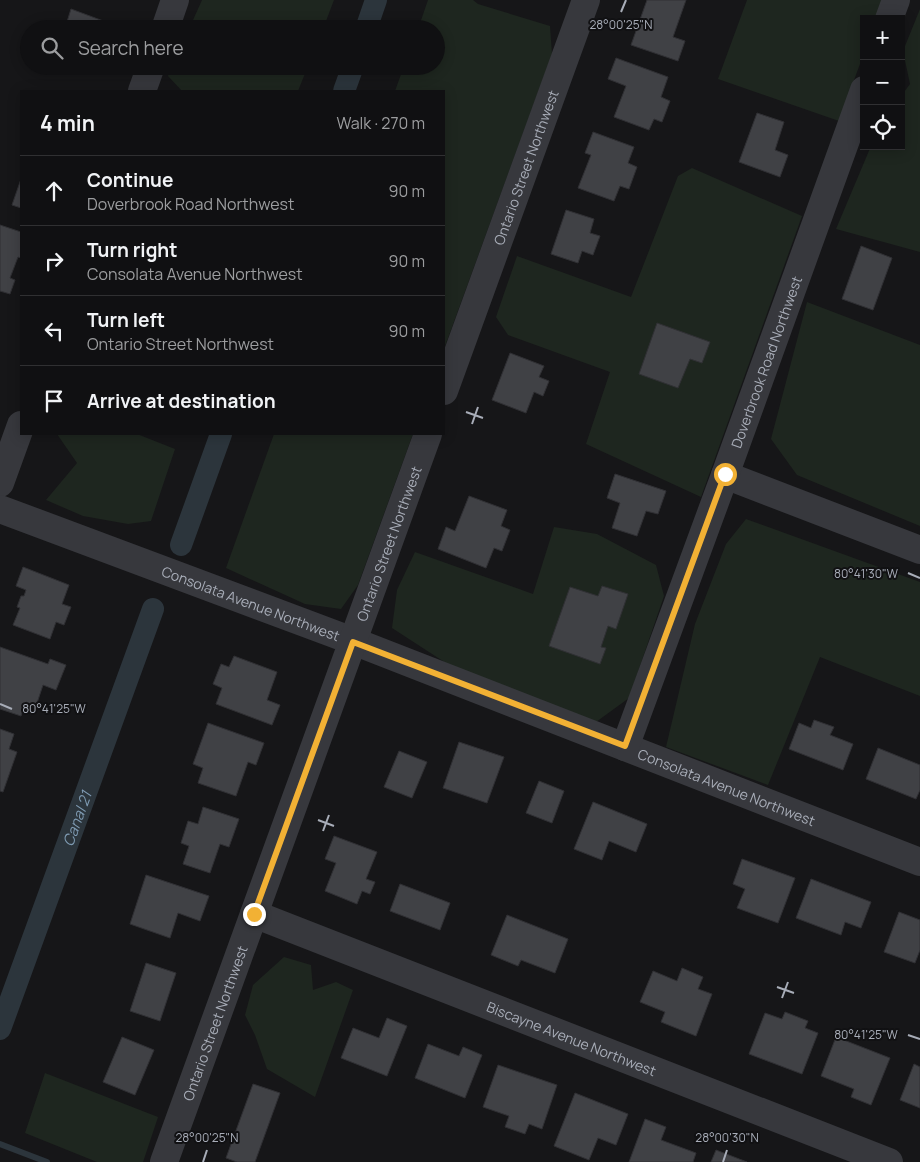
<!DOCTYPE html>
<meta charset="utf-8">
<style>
:root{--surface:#101012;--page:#1e1e20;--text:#f1f3f6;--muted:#9c9d9f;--line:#303032}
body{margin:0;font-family:Manrope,sans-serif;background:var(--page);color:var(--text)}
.controls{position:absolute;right:15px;top:15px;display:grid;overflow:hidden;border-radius:0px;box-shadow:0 2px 12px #0003}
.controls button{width:45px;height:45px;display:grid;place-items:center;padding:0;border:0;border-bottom:1px solid var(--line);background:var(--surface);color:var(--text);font:25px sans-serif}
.stop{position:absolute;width:15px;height:15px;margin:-11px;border:4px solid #f2b134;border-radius:50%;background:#fff}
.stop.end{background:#f2b134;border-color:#fff;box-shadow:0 1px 5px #0008}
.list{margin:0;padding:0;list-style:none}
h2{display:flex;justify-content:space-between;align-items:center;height:65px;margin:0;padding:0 20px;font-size:21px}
h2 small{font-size:16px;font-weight:400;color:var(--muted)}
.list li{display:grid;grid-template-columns:32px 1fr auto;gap:15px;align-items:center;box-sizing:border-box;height:70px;padding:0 20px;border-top:1px solid var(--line)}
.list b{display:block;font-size:19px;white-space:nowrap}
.list p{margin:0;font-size:16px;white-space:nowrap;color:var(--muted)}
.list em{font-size:16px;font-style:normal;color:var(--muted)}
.icon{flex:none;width:28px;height:28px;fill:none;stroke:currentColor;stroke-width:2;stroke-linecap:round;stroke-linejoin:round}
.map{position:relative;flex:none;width:920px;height:1162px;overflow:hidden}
.search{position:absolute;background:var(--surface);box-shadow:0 2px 12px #0003;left:20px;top:20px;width:425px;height:55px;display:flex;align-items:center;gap:12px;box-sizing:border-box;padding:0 18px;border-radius:28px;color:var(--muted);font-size:19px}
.panel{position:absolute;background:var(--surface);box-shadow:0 2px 12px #0003;left:20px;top:90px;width:425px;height:345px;border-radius:0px}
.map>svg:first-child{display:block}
</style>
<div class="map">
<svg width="920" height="1162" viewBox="0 0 920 1162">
<rect width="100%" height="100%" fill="#161618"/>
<!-- green -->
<path fill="#1e261f" d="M202,0h132l-11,29h-134z
M428,0h45l5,4 72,22 2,28 -108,295v-258h-49l9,-25h32v-37h-18z
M747,0h136l-7,19h-12v34l-25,68 -121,-42z
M920,9v243l-84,-23 35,-83h30v-50l9,-12 -7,-33z
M172,66h136l-10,25h-116l-14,-15z
M692,168l110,48 -101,281 -115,-53 24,-72 -102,-37 -12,-18 21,-61 114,41 47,-121z
M807,302l113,43v181l-123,-51 -26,-36z
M57,434h80l38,15 -24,72 -23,3 -45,-8 -37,-16 31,-37z
M274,434h139l-55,151 -17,24 -36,-5 -79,-36z
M746,519l174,63v114l-100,-39 -52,128 -102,-38 29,-123 31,-80z
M554,527l43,7 59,31 8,31 -35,102 -33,24 -147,-57 -57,-37 5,-38 18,-38 118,42z
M284,957l27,8 2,25 23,-8 17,8 -38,107 -48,-28 -12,-34 -10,-20 8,-30z
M45,1073l113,44 -15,45h-46l-72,-29z"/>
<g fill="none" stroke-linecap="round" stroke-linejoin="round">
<!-- stream -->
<path stroke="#2c353c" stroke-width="6" d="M0,1144l47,18"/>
<!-- canal -->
<g stroke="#2c353c" stroke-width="22">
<path d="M366,29l10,-29"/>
<path d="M344,91l9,-25"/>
<path d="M181,545l40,-111"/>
<path id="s1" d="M0,1029l153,-420"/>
</g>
</g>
<!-- building -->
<path fill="#404145" stroke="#303034" d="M647,0h39l-13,37 12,4 -7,20 -47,-16z
M71,9l35,13 -2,7h-50l3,-7 9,3z
M616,58l52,19 -7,20 9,4 -8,21 -8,-3 -5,11 -35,-13 12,-31 -18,-7z
M757,113l27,9 -9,28 13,5 -8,22 -41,-15z
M593,132l41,15 -6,16 9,4 -8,22 -9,-3 -6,15 -36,-13 13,-33 -6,-2z
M21,179v29l-9,-3z
M566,210l28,9 -4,14 10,3 -7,19 -11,-4 -4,12 -27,-9z
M0,225l21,7v26l-3,-1 -8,21 5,2 -5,14 -10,-3z
M861,246l31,12 -19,52 -31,-11z
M657,323l53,19 -8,21 -12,-4 -12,29 -39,-14z
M510,353l34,13 -5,11 10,4 -6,15 -9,-4 -8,21 -34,-13z
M615,474l51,17 -8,23 -12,-3 -9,25 -25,-8 8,-25 -13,-5z
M469,496l38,14 -6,16 9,4 -8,21 -8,-3 -8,20 -48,-19 8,-22 9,4z
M23,567l46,18 -7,19 9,3 -7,18 -8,-3 -6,17 -37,-14 7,-17 -3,-1 4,-11h3l2,-6 -10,-4z
M602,586l26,8 -12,35 -8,-3 -7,21 5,1 -6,16 -51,-18 21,-59 28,9z
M0,647l48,17 2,-5 16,6 -10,25 -13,-5 -7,21 -10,-4 -5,14 -21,-7z
M234,656l43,16 -10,28 13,5 -8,20 -56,-21 6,-16 -9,-4 8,-20 8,3z
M814,720l20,7 -4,8 23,9 -10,26 -54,-21 10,-26 12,5z
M208,723l56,20 -8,22 -8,-3 -12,34 -38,-13 5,-15 -10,-4z
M0,729l14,5 -5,15 8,3 -14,40 -3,-1z
M459,742l45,15 -17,46 -44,-15z
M878,748l42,17v25l-4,9 -50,-20z
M399,751l28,11 -15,36 -28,-11z
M539,781l25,10 -12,32 -26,-10z
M593,802l54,22 -11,28 -27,-11 -7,19 -28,-11z
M203,807l36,12 -10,28 -9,-3 -10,29 -27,-9 6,-18 -8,-3 7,-22 10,3z
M334,836l43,16 -11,27 9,3 -5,12 -8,-3 -5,13 -32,-13 11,-28 -11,-4z
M742,859l53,19 -17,45 -41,-15 8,-19 -12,-5z
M146,875l63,21 -9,25 -22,-8 -8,25 -40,-14z
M811,879l60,23 -10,26 -16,-6 -4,13 -45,-17z
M400,884l50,19 -10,27 -50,-19z
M899,912l21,8v30l-5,13 -31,-11z
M507,915l61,24 -13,34 -34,-13 -3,6 -27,-11z
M146,963l30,10 -16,48 -30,-10z
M682,968l21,9 -5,12 14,5 -16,42 -35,-14 4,-10 -25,-10 13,-31 24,10z
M785,1012l23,9 -3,7 13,5 -16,41 -53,-20 16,-41 17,6z
M387,1018l20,8 -20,50 -46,-18 12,-30 26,10z
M122,1037l32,13 -19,45 -32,-13z
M836,1037l54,21 -19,47 -20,-8 3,-8 -33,-13z
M428,1044l31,12 4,-9 19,8 -17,43 -50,-20z
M914,1064l6,3v41l-20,-8z
M498,1065l59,20 -15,44 -13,-5 -4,10 -20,-7 4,-11 -26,-9z
M253,1084l27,9 -25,69h-18l-11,-4z
M575,1093l53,21 -12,31 -18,-7 -9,22 -35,-14z
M645,1119l21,8 -5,13 35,13 -3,9h-64z
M716,1150l31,12h-36z"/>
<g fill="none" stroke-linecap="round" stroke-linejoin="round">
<!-- minor -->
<g stroke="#37383d" stroke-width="28">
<path d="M889,19l7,-19"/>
<path d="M165,29l10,-29"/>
<path d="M142,91l9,-25"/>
<path id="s2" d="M444,391l142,-391"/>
<path d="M725,475l195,75"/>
<path d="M0,483l21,-58"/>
<path id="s3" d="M0,509l353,132 567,221"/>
<path id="s4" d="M625,747l100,-272 139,-385"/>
<path id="s5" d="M254,914l635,248"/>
<path id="s6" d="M164,1162l264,-728"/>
</g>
</g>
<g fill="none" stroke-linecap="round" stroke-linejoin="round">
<!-- route -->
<path stroke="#f2b134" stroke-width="6" d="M254,914l99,-272 272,104 100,-272"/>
</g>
<!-- ticks -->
<path fill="none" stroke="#a8adb8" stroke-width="2" d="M621,12l5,-12M466,412l17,6M472,424l6,-17M908,573l12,5M0,704l12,5M318,820l16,6M323,831l6,-16M777,987l17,6M782,998l6,-16M908,1035l12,4M203,1162l4,-12M723,1162l4,-12"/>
<g text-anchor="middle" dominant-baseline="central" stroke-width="4" stroke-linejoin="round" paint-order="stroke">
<!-- street labels -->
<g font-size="14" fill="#a8adb8" stroke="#111113">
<text stroke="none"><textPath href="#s2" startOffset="238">Ontario Street Northwest</textPath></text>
<text stroke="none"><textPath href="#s4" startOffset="410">Doverbrook Road Northwest</textPath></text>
<text stroke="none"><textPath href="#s6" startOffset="658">Ontario Street Northwest</textPath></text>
<text stroke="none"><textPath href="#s3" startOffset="268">Consolata Avenue Northwest</textPath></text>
<text stroke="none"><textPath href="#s3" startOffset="778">Consolata Avenue Northwest</textPath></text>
<text stroke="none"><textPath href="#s6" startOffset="148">Ontario Street Northwest</textPath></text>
<text stroke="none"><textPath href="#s5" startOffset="341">Biscayne Avenue Northwest</textPath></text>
</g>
<!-- water labels -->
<g font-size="15" font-style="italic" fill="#7f9bb3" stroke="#111113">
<text stroke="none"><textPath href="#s1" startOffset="224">Canal 21</textPath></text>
</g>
</g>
<g font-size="12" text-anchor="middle" fill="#a8adb8" stroke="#111113" stroke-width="4" stroke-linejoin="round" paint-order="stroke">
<text x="621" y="29">28°00'25"N</text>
<text x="866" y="578">80°41'30"W</text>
<text x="54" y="713">80°41'25"W</text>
<text x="866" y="1039">80°41'25"W</text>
<text x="207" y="1142">28°00'25"N</text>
<text x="727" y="1142">28°00'30"N</text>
</g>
</svg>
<div class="controls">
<button>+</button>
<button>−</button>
<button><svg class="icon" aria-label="locate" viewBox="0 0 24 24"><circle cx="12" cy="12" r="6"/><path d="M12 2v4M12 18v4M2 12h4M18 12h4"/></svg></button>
</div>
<div class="stop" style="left:725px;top:474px"></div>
<div class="stop end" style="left:254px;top:914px"></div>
<div class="search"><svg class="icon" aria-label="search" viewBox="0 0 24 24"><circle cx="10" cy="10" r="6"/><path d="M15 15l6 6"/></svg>Search here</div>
<section class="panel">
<h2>4 min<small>Walk · 270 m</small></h2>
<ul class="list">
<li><svg class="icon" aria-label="ahead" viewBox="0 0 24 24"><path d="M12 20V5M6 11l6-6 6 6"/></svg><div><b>Continue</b><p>Doverbrook Road Northwest</p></div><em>90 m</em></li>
<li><svg class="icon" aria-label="right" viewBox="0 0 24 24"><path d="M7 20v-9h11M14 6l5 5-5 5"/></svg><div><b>Turn right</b><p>Consolata Avenue Northwest</p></div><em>90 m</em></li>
<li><svg class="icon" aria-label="left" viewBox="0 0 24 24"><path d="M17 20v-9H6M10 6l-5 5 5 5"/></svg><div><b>Turn left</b><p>Ontario Street Northwest</p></div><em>90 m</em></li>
<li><svg class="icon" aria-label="arrive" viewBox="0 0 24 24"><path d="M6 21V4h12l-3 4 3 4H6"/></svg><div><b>Arrive at destination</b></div></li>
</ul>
</section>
</div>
